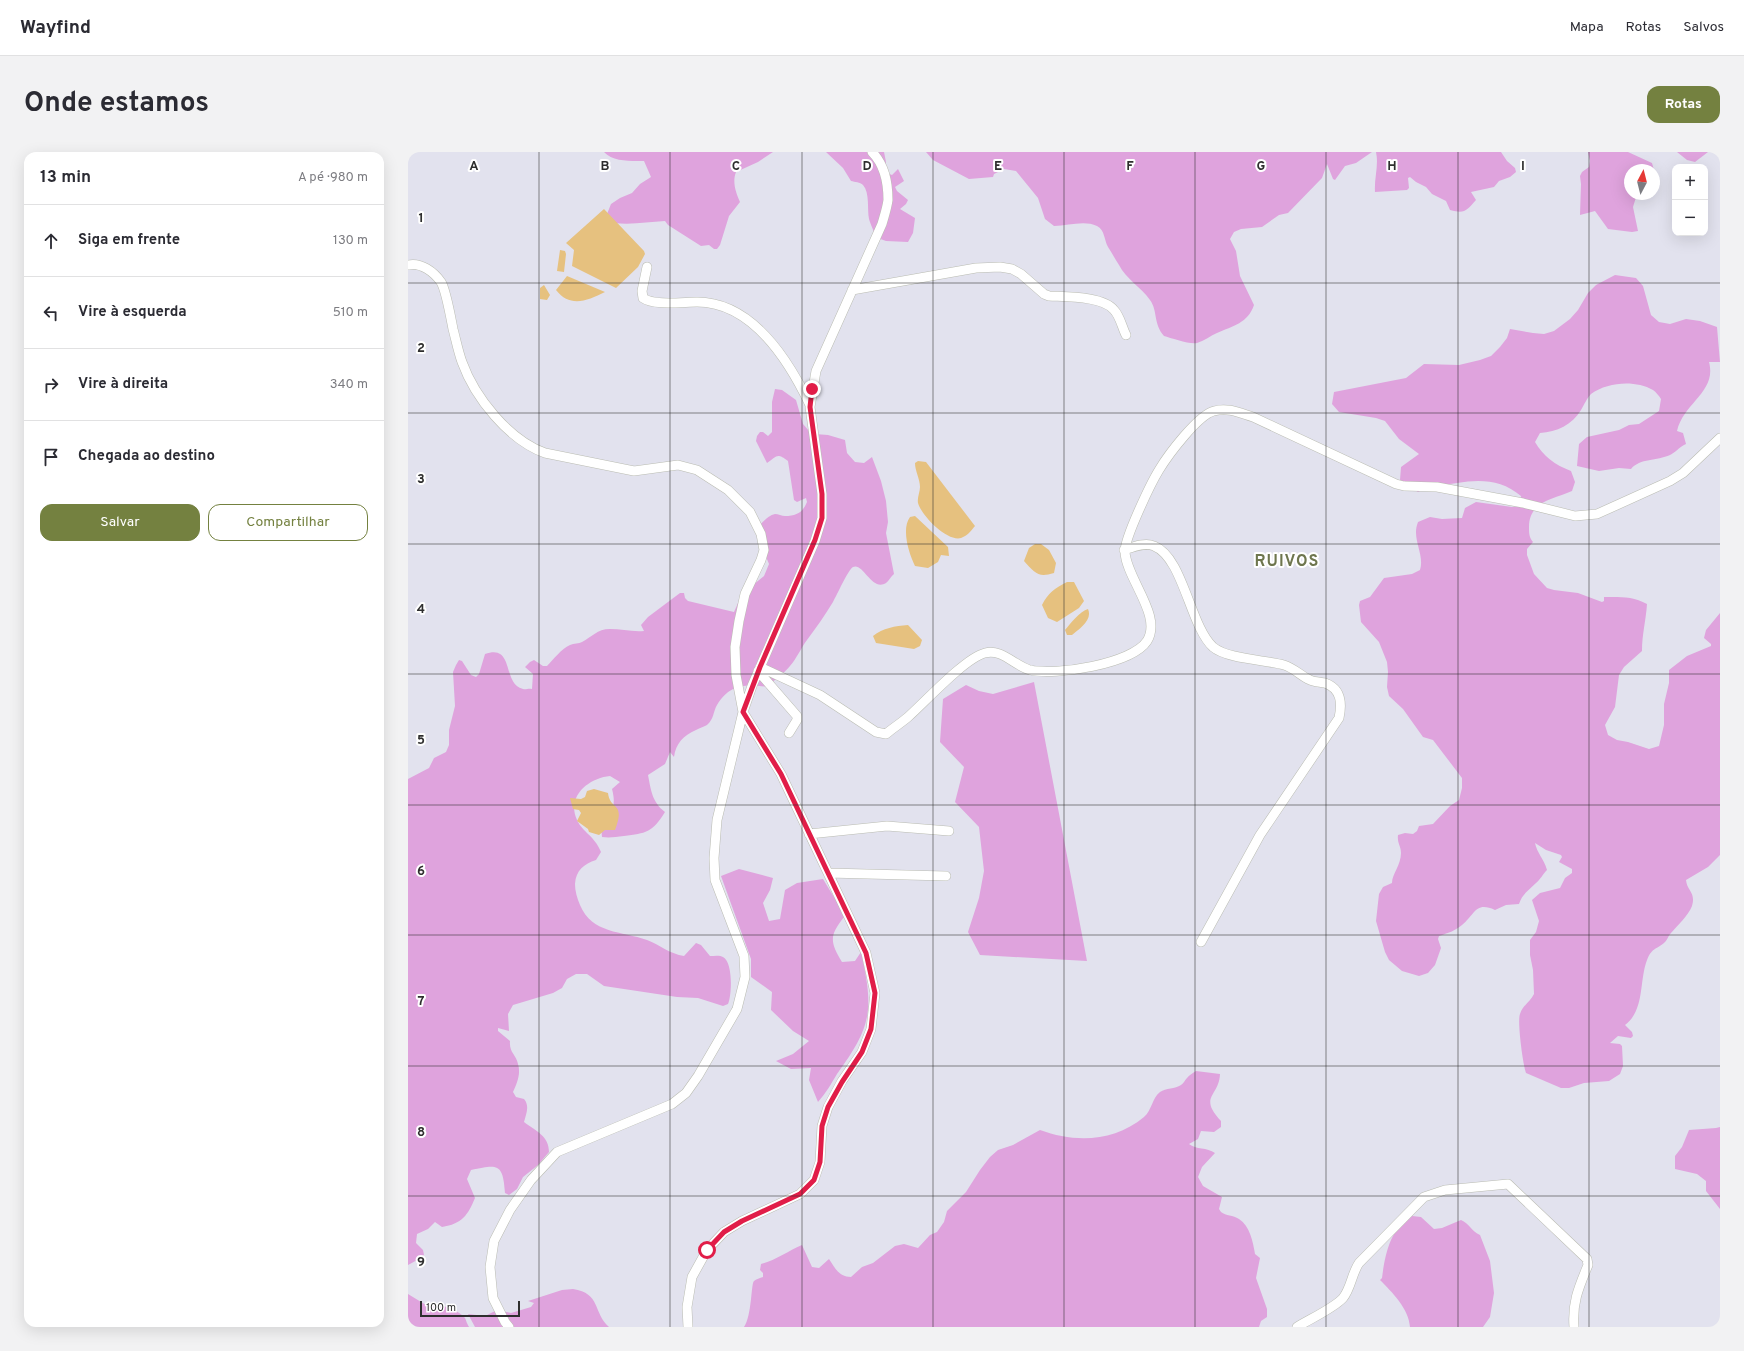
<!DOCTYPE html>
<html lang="pt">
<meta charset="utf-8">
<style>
:root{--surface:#fff;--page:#f2f2f3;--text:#2b2b33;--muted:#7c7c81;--line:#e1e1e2;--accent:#748140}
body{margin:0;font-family:Overpass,sans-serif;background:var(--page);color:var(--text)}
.controls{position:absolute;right:12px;top:12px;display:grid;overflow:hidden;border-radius:8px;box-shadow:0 4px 16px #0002}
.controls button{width:36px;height:36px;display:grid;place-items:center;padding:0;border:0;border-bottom:1px solid var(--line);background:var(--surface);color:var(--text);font:20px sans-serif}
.compass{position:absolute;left:1216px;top:12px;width:36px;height:36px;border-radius:50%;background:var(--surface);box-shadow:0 4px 16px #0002;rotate:7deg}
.scale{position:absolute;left:12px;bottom:10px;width:100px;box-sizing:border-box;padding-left:4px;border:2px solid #2e2e2e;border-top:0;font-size:11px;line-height:14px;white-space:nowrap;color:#2e2e2e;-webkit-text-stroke:3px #fff;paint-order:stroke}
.stop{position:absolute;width:12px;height:12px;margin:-9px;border:3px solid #e11d48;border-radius:50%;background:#fff}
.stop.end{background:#e11d48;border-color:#fff;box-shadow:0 1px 4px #0008}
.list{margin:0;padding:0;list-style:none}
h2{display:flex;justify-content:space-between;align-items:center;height:52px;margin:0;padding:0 16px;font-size:17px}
h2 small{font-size:13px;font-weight:400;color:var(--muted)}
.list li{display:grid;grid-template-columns:26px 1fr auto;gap:12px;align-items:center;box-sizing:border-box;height:72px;padding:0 16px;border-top:1px solid var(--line)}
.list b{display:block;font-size:15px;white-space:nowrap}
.list em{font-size:13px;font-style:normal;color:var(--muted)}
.actions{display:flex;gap:8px;padding:12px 16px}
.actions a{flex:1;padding:9px 0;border:1px solid var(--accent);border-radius:12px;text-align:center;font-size:14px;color:var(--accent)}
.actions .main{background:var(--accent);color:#fff}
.icon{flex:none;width:22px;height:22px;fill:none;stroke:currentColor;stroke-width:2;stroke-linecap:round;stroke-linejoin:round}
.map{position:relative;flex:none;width:1312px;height:1175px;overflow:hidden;border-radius:12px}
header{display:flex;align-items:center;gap:24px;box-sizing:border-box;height:56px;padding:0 20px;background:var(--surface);border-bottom:1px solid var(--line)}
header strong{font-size:19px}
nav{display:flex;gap:22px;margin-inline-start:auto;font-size:14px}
.intro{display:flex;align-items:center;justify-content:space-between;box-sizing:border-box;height:96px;padding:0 24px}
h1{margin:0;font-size:28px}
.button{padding:10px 18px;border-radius:12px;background:var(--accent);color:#fff;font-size:14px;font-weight:700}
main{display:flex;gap:24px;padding:0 24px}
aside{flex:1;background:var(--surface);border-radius:12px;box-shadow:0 4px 16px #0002}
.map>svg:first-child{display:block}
</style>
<header>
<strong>Wayfind</strong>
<nav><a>Mapa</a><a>Rotas</a><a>Salvos</a></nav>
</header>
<div class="intro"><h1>Onde estamos</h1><a class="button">Rotas</a></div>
<main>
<aside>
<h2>13 min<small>A pé · 980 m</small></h2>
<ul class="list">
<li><svg class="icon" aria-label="ahead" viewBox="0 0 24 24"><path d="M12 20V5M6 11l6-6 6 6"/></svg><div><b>Siga em frente</b></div><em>130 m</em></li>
<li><svg class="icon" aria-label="left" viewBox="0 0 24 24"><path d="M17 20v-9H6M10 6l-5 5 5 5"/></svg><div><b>Vire à esquerda</b></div><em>510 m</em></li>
<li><svg class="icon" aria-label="right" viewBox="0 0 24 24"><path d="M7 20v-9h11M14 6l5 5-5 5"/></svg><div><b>Vire à direita</b></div><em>340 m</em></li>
<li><svg class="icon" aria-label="arrive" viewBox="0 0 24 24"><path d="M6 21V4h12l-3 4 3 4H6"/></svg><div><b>Chegada ao destino</b></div></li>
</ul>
<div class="actions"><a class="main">Salvar</a><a>Compartilhar</a></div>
</aside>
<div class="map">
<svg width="1312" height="1175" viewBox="0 0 1312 1175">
<rect width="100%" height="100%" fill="#e2e2ee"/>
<!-- green -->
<path fill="#dfa3dd" d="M196,0h169l-15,10 -22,10c-4,10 0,21 4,30l-11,14 -9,29 -3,4h-3l-5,-4 -8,1 -33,-21 -3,-4c-17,1 -33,4 -51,2l-7,-9 4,-10 9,-6 12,-5 8,-9 11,-7 -7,-16c-13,0 -31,1 -40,-9z
M418,0h58l2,10 -2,7 1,3 7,3 6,-6 6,12 -9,6 2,4 11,9 -2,4 -6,5 15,9 -2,15 -5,9 -22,-1 -11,-4c-1,-7 -4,-11 -6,-18 -2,-10 1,-26 -6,-34 -3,-3 -8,-3 -12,-4l-8,-13z
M518,0h446l-16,11 -11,3 -10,14 -2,-1 -6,-15 -5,14 -34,35 -9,2 -17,12 -21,2 -7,3 -4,7 6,12 4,25 14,29c-6,18 -21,21 -37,28 -7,3 -13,8 -20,10 -6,2 -26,-5 -33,-7 -11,-13 -6,-25 -14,-36 -9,-13 -24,-21 -31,-35 -4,-6 -7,-12 -11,-18 -4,-7 -3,-17 -11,-21 -13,-6 -29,0 -43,0l-9,-7 -7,-21 -22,-27 -12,-2 -10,5 -1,3 -24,2 -36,-19z
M968,0h125l6,9 8,7 1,4 -6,5 -11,4 -5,6 -23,5 5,8c-10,11 -11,14 -26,10l-4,-9 -14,-7 -6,-7 -10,-5 -6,-5 -2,1 1,10 -2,2 -32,2c-1,-13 4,-27 1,-40z
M1180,0h40l24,11 2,7h-24v24h7l-4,13 5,24 -6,1 -24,-3 -13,-18 -15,4 1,-31 -1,-8 2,-4 7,-5 1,-6z
M1269,0h31l-13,10 -8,-2z
M1207,123l21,3 7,8 8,29 8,7 11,2 16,-5 14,2 17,6 3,35h-11c8,30 -25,40 -32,69l6,2 3,11c-7,3 -11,9 -16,11 -13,6 -30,3 -39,14l-12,-1 -20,3 -22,-5 2,-22 8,-7 32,-7 10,-5 10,-1 20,-13 2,-12c-2,-3 -5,-7 -8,-9 -18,-10 -45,-8 -62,4 -4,4 -7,11 -10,16 -9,15 -24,22 -41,23l-5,9c8,14 20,23 36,29l4,11 -3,9c-18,8 -43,10 -43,36 0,6 0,10 4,15l-6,7v6l7,19 13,14 7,2 24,3 24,9 2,-1v-4c15,0 29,-1 43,7 -1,16 -5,30 -5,47l-18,16 -5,8 -4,32 -10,18 3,10 9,5 11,2 21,7 10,-3 5,-21v-21l5,-21v-13l18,-14 24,-10v-2l-7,-6 2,-8 14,-17v242l-12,12 -22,13c1,11 10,12 6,26 -4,10 -14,19 -21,27 -3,3 -4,8 -7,10 -9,7 -12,5 -17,17 -8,21 -2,50 -22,65l7,7 1,4 -2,2 -13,-2 -8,7 10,1 2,2 1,20 -3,8 -11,7 -25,2 -15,5h-8l-35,-15c-3,-8 -9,-52 -6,-59 3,-9 11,-13 14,-20l-1,-24 -3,-15v-15l6,-8 3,-11 -7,-21 8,-7 20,-5 5,-10 7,-5v-4l-13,-7 3,-5 -1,-2 -15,-5 -11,-7c2,10 9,16 12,27 -4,4 -7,10 -11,13 -7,7 -14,11 -17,21l-13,1 -11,5c-20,-9 -20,5 -33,15 -7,6 -14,8 -23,11l-1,3 3,9 -6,17 -7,8 -9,3 -17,-5 -13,-11 -4,-8 -9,-31 3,-27 4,-7 9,-4c0,-9 9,-18 9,-30 0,-7 -4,-10 -3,-18l7,-2 8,1 4,-3 2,-5 14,-2 17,-18 9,-6 3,-12v-10l-29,-38 -10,-3 -20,-28 -14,-13 -2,-9 1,-15 -1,-10 -8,-20 -18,-20 -2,-17 1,-4 10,-4 14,-19 28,-4 8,-4c5,-16 -9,-31 -2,-48l12,-5 12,2 20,-1 3,-10 11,-6 36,5 10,-1 -1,-10c-19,-16 -40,-17 -64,-13 -14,2 -27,2 -39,9l-18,-12 1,-13 18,-13 -20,-15 -14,-18 -9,-3 -37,-6 -7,-8 2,-12 72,-14 18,-14 35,1 21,-5 11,-4 9,-9 7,-9 3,-9 23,4 11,1 10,-3 16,-12 8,-9 10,-17 8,-8z
M367,237l7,1 14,10 7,24 6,7 6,3 13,1 17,5 2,13 8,9 9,1 8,-6 9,24 5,20 2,21 -2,11 8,41c-3,2 -5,7 -8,9 -14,9 -23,-21 -33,-16 -5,3 -16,28 -20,35 -8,13 -17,26 -26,38 -6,8 -10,18 -17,26 -6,8 -16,13 -22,21 -23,-3 -38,-3 -51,18 -4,7 -3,14 -10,20 -3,2 -8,3 -11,5 -13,6 -20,13 -22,27l-4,-5 -5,12 -17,11c3,15 4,27 17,37 -13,21 -19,21 -41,24 -9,1 -14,2 -22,1l-1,-11c10,-14 16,-18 11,-37l8,-7 -10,-6c-21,2 -44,20 -33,44 6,13 17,15 24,32l-5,8c-12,4 -20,10 -21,24 0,7 2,14 5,21 12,29 42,26 67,35 13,5 23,14 37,16l12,-13 5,2 9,11c4,0 10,-1 13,1 10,5 9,38 5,47l-5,2 -25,-8 -21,-1 -73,-11 -17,-12h-11l-9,5 -5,9 -9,5 -40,12 -5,9 1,17 -11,-3v3l12,10c-1,12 6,13 8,23 3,10 -1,19 -5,28l3,5 8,2c6,7 2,15 0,23 12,9 25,14 25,30l-11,13 -15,12 -6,12 -8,6 -4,-2c-2,-31 -8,-28 -34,-23l-4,9 8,19c-7,17 -13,26 -33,29l-7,-5 -7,7 -11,5 -1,9 7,7 1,5 -3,3 -13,7v-486l21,-11 5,-10 12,-6 3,-7v-15l6,-24 -2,-34 3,-7 3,-5 3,1 9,14 5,2 3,-3 6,-20c30,-11 17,31 38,35 3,1 5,-1 9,0l1,-15 -8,-7 5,-5 4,-2 9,6h4c7,-7 14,-17 23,-21 4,-2 9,-1 12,-3 10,-5 15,-13 28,-13 11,0 22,3 34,2l-3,-6 7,-8 32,-24h4l1,5 3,3 46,11 8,-18 22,-18 5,-12 -14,-34c5,-5 13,-15 20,-16 3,0 7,2 10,2 12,0 18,-4 22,-14l-1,-4 -9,4 -3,-2 -6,-39c-12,-9 -11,-4 -21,2l-11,-22 1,-5 3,-4h3l5,4 4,-4v-30z
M626,530l53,279 -107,-6 -12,-23 11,-34 5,-27 -5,-44 -24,-25 9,-35 -24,-25 3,-43 23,-14 13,6 14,3z
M331,717l34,9 -3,12 -7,13 6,18 11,-2 5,-29 12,-7 26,-4 17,28 4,10c-15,19 -14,25 -2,45l13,-1 6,-9c13,58 11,74 -24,122 -6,10 -11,19 -19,28l-9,-22 2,-12 -20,1 -15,-8 17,-7 16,-13 -16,-10 -22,-21 1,-18 -21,-15v-18l-30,-83z
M788,919l24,3c-1,23 -22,22 1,47v6l-7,5 -13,-1 -3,8 -9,5c7,6 18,3 26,9l-13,14 -4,10 5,9 19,11 -3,12 2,3c5,4 12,3 18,7 11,7 14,23 16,35l5,4 -4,20 11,31v8l-6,4 -2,6h-515c8,-11 7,-44 10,-46 2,-2 6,-3 9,-4v-4l-3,-3 1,-6c15,-4 27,-13 41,-19l10,22 7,1 10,-9c6,9 10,18 22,18l11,-10 11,-4 22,-17 9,-2 14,4 12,-13 7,-3 7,-10 3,-11 19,-19 14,-22 10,-13 8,-7 15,-5 27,-15c35,13 74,12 104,-13 8,-7 8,-19 16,-25 6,-4 15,-3 21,-7 2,-1 4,-5 6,-7 2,-3 6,-5 9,-7z
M1312,975v82l-14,-18v-10l-9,-7 -22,-5v-13l7,-9 7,-17 27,-2z
M1004,1064l9,1 13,12 8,-1 19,-8c8,3 11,12 19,15l10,26 4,32 -4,24 -7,10h-73c-1,-18 -18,-35 -30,-47l2,-2c3,-23 8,-50 30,-62z
M165,1137c28,4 20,24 36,38h-134l-7,-13 17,2 12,-6 14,3 20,-6 3,-4 -6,-2 34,-11z
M0,1142l18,11c9,-4 33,5 39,13 1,2 2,6 4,9h-61z"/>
<!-- water -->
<path fill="#e6c17f" d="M196,57l40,42 1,3 -7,13 -22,21 -44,-22 2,-16 -8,-7z
M152,98l5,1 1,3 -2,18 -7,-1z
M159,124l38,16c-18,9 -35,16 -49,-2z
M136,133l6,10 -3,5 -7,-1v-11z
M510,309l8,1 49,64c-4,5 -8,10 -14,12 -14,4 -40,-23 -43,-35 -1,-5 2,-11 2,-16 0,-8 -5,-16 -5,-24z
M507,364l33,31 1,9 -8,-1 -3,7 -10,6 -13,-2c-6,-12 -14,-37 -5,-49z
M627,392h6l8,6 7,13 -2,10c-16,5 -19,0 -30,-12l5,-13z
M659,430h7l10,19 -5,7 -22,14 -9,-4 -6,-13c6,-12 13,-17 25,-23z
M680,457c5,11 -9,20 -16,26h-5l-2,-5c6,-7 15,-19 23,-21z
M500,473l14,15 -2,6 -6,3 -38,-6 -3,-7c10,-8 22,-10 35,-11z
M186,637l14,4c2,18 18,8 7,37h-10l-6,5 -10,-3 -1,-3 -11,-8 4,-8 -2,-3 -6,-1 -3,-11 11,1 4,-2 2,-6z"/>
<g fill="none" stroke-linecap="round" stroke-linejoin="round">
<!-- minor casing -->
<g stroke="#babcb2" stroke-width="10">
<path id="minor" d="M0,113c13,-3 26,7 33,17 5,8 10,37 12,47 3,11 5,22 9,33 13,36 47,78 83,91l89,18 44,-6 19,5 31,20 22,22 11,22 3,16 -3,10 -16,34 -6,27 -4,26 1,28 7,37 38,62 85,179 9,40 -4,36 -9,23 -20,29 -14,26 -6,19 -2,36 -6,18 -14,14 -58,27 -18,11 -17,18 -15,27 -5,30 1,20
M239,115l-5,24 1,7c11,8 40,4 54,4 55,0 92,59 113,103
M444,138l124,-22 24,-1 12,2 9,5 23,20 5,2c17,1 54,0 65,14 6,6 8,17 12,25
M716,398c9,-3 21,-8 30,-4 29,11 36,80 59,101 14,12 53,13 71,18 10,3 17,11 26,15 4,2 10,2 15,3 17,6 17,21 14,35l-79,117 -59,107
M352,515l60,28 56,37 10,2c7,-6 15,-11 22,-17 17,-15 57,-59 77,-64 16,-5 30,13 45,17 25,6 102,-6 117,-29 16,-25 -21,-63 -22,-89 -1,-13 26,-69 34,-82 9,-15 39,-55 55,-59 14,-4 26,2 39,6l143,67 8,2 33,1 86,16 52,13 22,-2 73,-33 13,-8 37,-35
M350,519l39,45v4l-8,13
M401,682l78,-8 62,5
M420,721l118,3
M101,1175l-4,-5 -12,-24 -3,-31 4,-26 16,-31 21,-30 26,-28 115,-48 14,-11 12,-17 39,-67 8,-32 -1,-21 -29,-76 -1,-22 3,-38 26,-108 9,-26 63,-145 7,-23v-24l-12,-87 6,-36 66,-147c2,-7 5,-16 6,-24 0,-17 -4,-36 -16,-48
M889,1175c13,-8 37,-19 46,-29 8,-10 9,-25 16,-35l65,-66 21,-7 63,-6 79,75 1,6c-9,22 -16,37 -14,62"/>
</g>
<!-- minor -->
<use href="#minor" stroke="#fff" stroke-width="9"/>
</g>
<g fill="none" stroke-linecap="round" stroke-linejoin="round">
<!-- route -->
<path stroke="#e11d48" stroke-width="5" d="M299,1098l17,-18 18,-11 58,-27 14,-14 6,-18 2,-36 6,-19 14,-25 20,-30 9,-23 4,-36 -9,-40 -85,-179 -38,-62 17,-45 55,-127 7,-22v-24l-12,-87 2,-18"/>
</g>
<!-- grid -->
<path fill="none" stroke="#2e2e2e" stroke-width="1" stroke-opacity="0.55" d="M131,0v1175M262,0v1175M394,0v1175M525,0v1175M656,0v1175M787,0v1175M918,0v1175M1050,0v1175M1181,0v1175M0,131h1312M0,261h1312M0,392h1312M0,522h1312M0,653h1312M0,783h1312M0,914h1312M0,1044h1312"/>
<g text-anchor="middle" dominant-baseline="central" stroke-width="4" stroke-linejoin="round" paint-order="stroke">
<!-- district labels -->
<g font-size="16" font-weight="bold" letter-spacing="1" fill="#6e764e" stroke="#fff">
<text x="879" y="410">RUIVOS</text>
</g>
</g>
<g font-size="13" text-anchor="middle" font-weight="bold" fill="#2e2e2e" stroke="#fff" stroke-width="4" stroke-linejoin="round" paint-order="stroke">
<text x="66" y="18">A</text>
<text x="197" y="18">B</text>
<text x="328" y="18">C</text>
<text x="459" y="18">D</text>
<text x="590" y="18">E</text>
<text x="722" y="18">F</text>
<text x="853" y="18">G</text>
<text x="984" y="18">H</text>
<text x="1115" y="18">I</text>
<text x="13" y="70">1</text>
<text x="13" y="200">2</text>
<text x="13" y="331">3</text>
<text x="13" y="461">4</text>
<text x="13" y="592">5</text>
<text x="13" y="723">6</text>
<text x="13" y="853">7</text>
<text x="13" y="984">8</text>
<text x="13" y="1114">9</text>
</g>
</svg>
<div class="controls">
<button>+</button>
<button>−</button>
</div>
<svg class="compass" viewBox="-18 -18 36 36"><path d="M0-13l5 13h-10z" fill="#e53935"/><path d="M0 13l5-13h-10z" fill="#7c7c81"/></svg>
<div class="scale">100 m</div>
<div class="stop" style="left:299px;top:1098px"></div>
<div class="stop end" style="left:404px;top:237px"></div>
</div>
</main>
